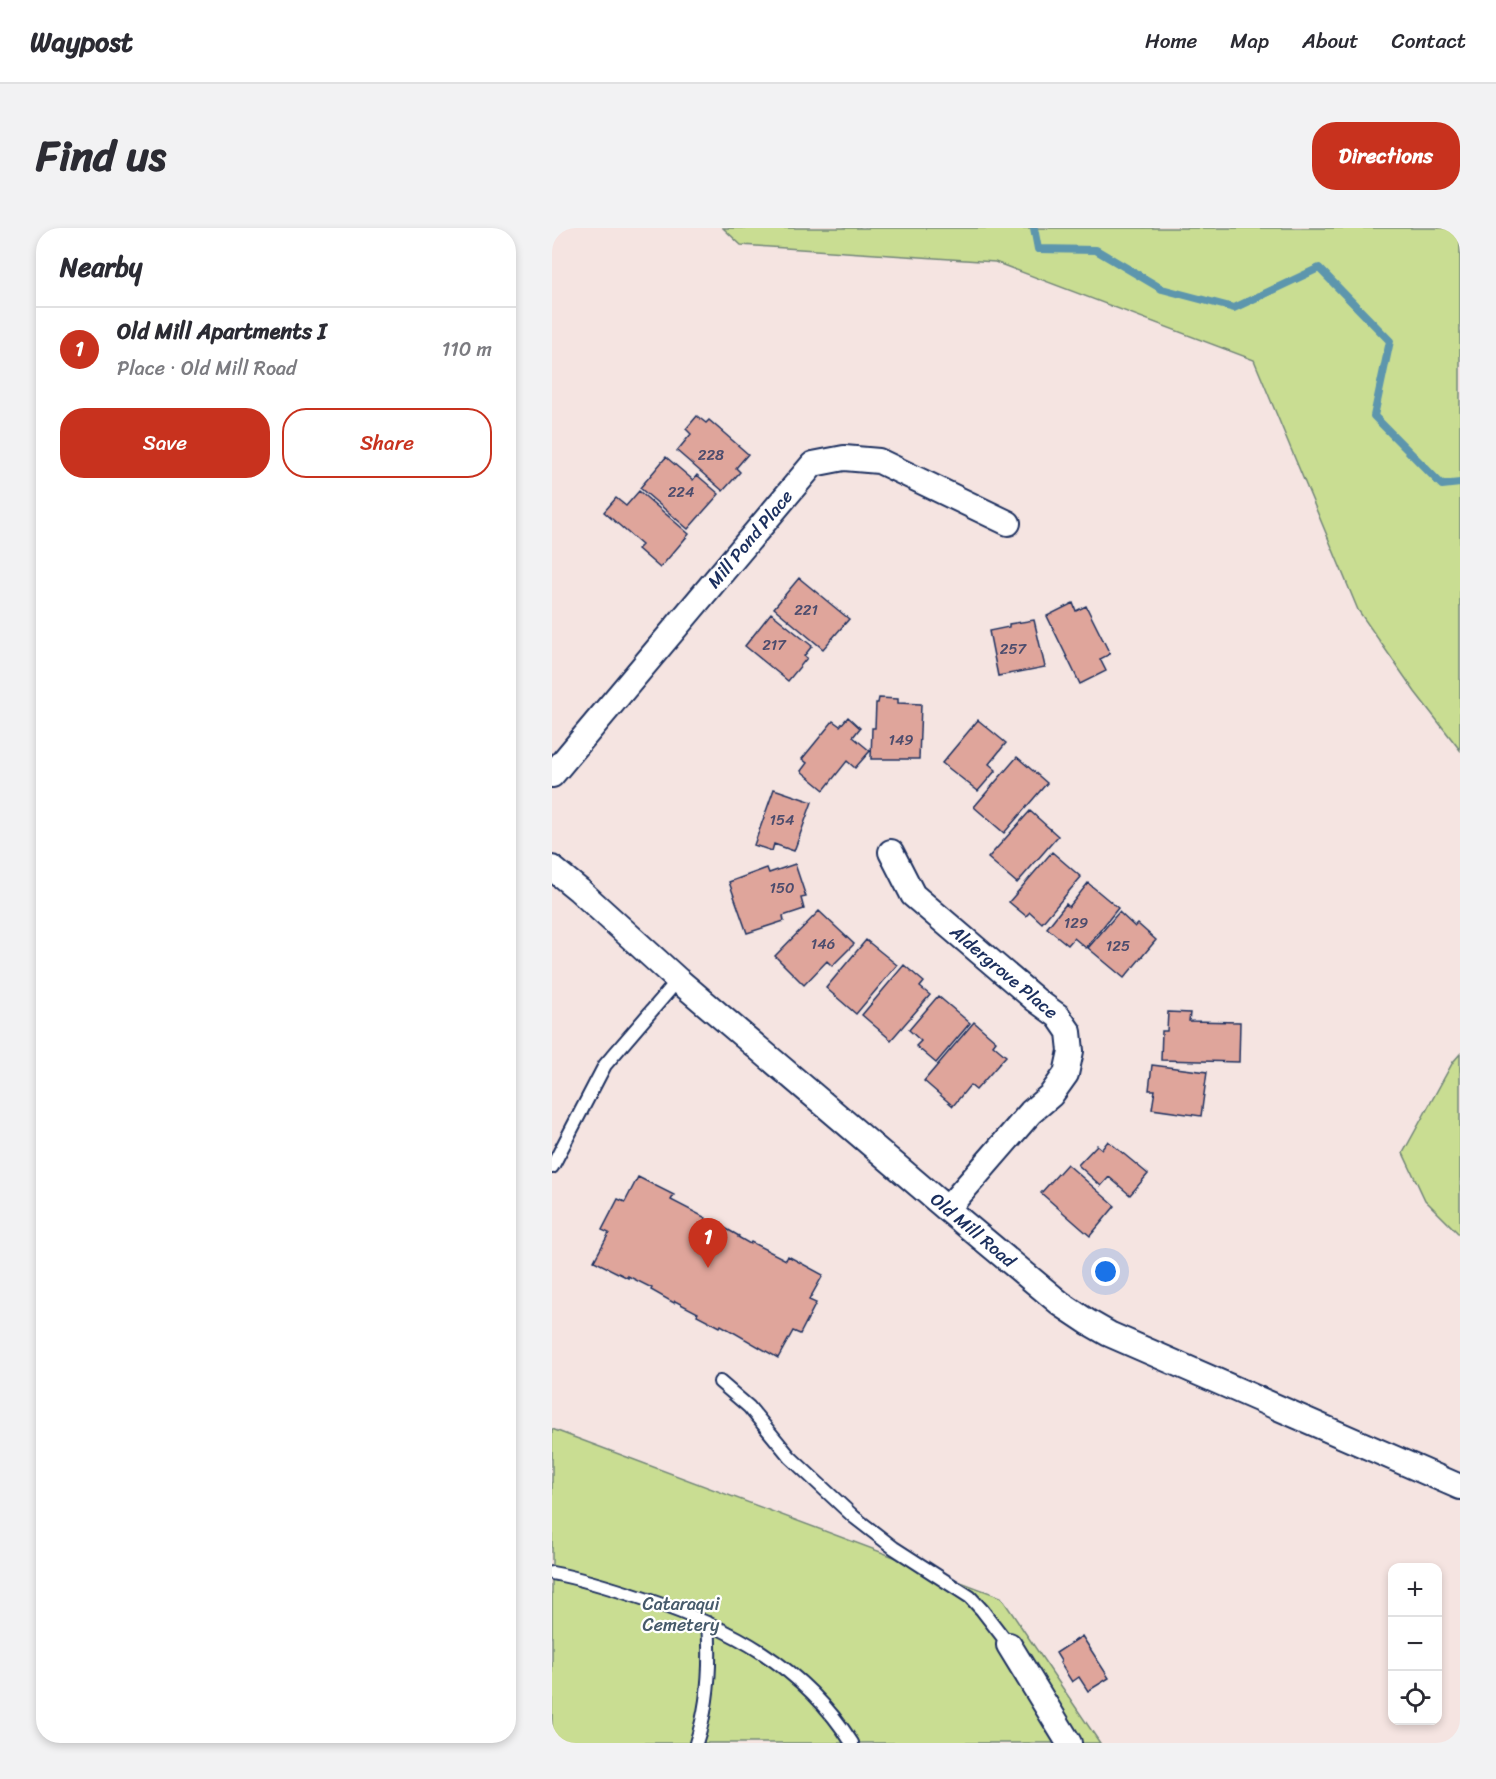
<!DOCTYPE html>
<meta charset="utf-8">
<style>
:root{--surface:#fff;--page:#f2f2f3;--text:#2b2b33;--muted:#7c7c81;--line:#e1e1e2;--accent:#c8321e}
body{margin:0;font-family:Sriracha,sans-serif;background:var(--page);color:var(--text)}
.controls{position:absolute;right:18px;bottom:18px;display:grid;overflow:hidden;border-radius:12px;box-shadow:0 3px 9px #0003}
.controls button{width:54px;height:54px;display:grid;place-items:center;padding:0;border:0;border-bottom:2px solid var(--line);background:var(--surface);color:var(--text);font:30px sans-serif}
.you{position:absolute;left:554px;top:1044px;width:21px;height:21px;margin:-15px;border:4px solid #fff;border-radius:50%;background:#1a73e8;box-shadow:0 0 0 9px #1a73e833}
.badge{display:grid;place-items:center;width:39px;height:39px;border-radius:50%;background:var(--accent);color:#fff;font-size:20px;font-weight:700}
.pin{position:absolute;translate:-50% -50px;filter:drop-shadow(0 2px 3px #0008)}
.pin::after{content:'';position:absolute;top:32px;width:21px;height:18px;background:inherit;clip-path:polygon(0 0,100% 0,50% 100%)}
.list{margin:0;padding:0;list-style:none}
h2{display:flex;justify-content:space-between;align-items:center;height:78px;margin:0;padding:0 24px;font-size:26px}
h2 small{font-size:20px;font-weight:400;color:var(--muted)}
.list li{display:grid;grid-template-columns:39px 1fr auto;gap:18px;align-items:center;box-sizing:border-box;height:84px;padding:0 24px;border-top:2px solid var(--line)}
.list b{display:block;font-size:22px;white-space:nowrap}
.list p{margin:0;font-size:20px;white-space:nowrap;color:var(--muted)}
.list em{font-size:20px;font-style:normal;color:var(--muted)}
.actions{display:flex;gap:12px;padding:18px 24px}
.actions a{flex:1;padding:14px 0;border:2px solid var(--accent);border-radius:24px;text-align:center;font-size:21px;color:var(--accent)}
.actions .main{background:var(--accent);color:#fff}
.icon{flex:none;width:33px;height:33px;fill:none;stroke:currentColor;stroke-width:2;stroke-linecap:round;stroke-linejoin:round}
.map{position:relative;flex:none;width:908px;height:1515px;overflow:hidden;border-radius:24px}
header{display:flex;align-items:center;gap:36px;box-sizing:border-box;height:84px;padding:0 30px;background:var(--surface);border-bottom:2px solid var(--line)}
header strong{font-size:28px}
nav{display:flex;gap:33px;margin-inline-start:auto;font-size:21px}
.intro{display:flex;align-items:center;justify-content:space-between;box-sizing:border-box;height:144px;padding:0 36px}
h1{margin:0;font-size:42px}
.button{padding:15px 27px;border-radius:24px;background:var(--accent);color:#fff;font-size:21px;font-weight:700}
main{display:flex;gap:36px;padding:0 36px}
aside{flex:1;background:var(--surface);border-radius:24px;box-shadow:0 3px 9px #0003}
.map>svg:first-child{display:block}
</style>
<header>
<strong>Waypost</strong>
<nav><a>Home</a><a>Map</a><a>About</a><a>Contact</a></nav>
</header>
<div class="intro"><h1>Find us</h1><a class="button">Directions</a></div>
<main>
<aside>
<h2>Nearby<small></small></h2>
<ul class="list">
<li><span class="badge">1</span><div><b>Old Mill Apartments I</b><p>Place · Old Mill Road</p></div><em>110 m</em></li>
</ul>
<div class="actions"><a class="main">Save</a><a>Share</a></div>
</aside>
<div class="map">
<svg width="908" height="1515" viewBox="0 0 908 1515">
<rect width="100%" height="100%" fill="#f5e4e1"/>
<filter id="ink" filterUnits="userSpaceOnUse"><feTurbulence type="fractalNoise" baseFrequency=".0167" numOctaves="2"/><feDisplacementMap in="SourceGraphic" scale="12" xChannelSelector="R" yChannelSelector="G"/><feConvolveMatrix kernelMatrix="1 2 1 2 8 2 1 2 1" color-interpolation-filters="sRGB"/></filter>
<g filter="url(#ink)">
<!-- green -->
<path fill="#c9dd92" stroke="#728678" stroke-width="1.5" d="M171,0h737v522l-45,-58 -57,-82 -104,-250 -259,-98 -254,-17z
M908,826v181l-35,-35 -22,-47 50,-91z
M0,1201l449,168 99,146h-548z"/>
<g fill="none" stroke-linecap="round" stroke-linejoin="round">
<!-- stream -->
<path stroke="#5d96ad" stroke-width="8" d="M482,0l4,21 58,1 66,39 72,19 85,-40 71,73 -16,75 68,69 18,-2"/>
</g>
<!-- building -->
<path fill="#dfa59b" stroke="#1b2f5e" stroke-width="1.5" d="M145,188l9,7 3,-3 39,34 -12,14 4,4 -17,19 -46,-40 14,-17 -5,-5z
M114,229l27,23 4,-5 22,19 -31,35 -48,-41z
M87,263l50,43 -29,34 -22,-19 4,-4 -38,-33 12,-14 10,8z
M247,350l50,41 -26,30 -49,-41z
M521,375l3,8 10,-5 24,48 -10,5 6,12 -26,13 -33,-68z
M219,385l41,33 -8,10 3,2 -19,23 -43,-35z
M482,392l11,47 -47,9 -9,-45 20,-4v-3z
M327,470l19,1v4l23,1 -2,55h-48l1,-31h3l1,-25h2z
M296,489l12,11 -7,9 17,14 -15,17 -8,-7 -23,29 -23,-19 6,-8 -5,-4 31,-38 7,5z
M426,492l28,23 -17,21 7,6 -18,21 -36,-28z
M465,529l30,26 -43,50 -30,-26z
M222,561l38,13 -18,49 -20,-7 -2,7 -18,-6z
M478,583l28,25 -41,47 -29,-25z
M500,624l29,25 -39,46 -12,-11 -4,4 -17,-14z
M243,636l11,33 -5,1 3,11 -21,7 1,5 -37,12 -18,-51 38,-14 2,5z
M536,655l30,25 -32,40 -12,-10 -6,7 -21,-17 19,-24 3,3z
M267,683l35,33 -22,22 -5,-5 -23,24 -29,-29z
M567,684l16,15 3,-3 18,16 -32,38 -36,-30z
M314,712l31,25 -41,49 -30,-26z
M352,737l20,17 -4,5 10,8 -39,45 -29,-25z
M386,768l32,27 -34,40 -20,-17 5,-5 -12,-11z
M616,784l22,1 -1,8 51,1 -1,40 -78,-2 1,-29h5z
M422,794l22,19 -3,4 13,11 -30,34 -6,-5 -17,21 -29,-25z
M600,837l55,7 -6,44 -49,-7 3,-19h-6z
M556,913l40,33 -18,21 -21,-18 -8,9 -23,-21 19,-20 5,4z
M515,936l48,42 -25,30 -49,-43z
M86,949l36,18 -3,5 35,18 -1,2 12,6 1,-2 21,12 -1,1 12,7 1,-2 35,18 2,-4 35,19 -14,25 7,3 -16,31 -7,-3 -15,27 -57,-33 -1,2 -23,-12 1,-2 -23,-12 -1,2 -23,-13 1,-2 -24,-12v2l-34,-17 15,-28 -7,-3 16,-31 7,3z
M530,1408l27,42 -21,13 -9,-14 -7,5 -12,-19 1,-2 -5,-8z"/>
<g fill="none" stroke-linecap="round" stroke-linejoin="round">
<!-- lane casing -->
<g stroke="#1b2f5e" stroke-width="16">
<path id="lane" d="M0,939l53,-102 73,-85
M168,1154l29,25 41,50 64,60 40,31 76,49 12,13 27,35
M0,1345c32,6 63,16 93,26 84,28 158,66 207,144
M144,1515c13,-39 15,-80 12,-120"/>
</g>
<!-- street casing -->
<g stroke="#1b2f5e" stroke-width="28">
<path id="street" d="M0,547l261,-311 31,-6 35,3 129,62
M339,624l22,43 123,105 22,16 11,16 2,19 -5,23 -15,21 -20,17 -84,97
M0,640l27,22 99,90 269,229 114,95 27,18 21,12 351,153
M457,1417l60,98"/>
</g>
<!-- lane -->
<use href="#lane" stroke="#fff" stroke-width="12"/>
<!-- street -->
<use href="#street" stroke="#fff" stroke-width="24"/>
</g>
</g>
<g text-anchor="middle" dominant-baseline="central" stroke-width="4.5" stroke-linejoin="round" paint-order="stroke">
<!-- number labels -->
<g font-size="15" fill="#4c4c6d">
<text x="159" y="227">228</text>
<text x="129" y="264">224</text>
<text x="254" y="382">221</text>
<text x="222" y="417">217</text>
<text x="461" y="421">257</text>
<text x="349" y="512">149</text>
<text x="230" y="592">154</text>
<text x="230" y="660">150</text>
<text x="524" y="695">129</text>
<text x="271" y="716">146</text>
<text x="566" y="718">125</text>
</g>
<!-- street labels -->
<g font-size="18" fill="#1b2f5e" stroke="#fff">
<text transform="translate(198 311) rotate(-50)">Mill Pond Place</text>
<text transform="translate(452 744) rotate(40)">Aldergrove Place</text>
<text transform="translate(421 1002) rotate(40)">Old Mill Road</text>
</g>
<!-- park labels -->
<g font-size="18" fill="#465a6b" stroke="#fff">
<text x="129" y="1376">Cataraqui<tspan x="129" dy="21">Cemetery</tspan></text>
</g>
</g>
</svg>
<div class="controls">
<button>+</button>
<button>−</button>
<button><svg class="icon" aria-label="locate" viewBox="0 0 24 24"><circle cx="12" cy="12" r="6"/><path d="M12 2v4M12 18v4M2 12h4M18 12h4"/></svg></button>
</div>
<div class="you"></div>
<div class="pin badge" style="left:156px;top:1040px">1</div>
</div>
</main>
